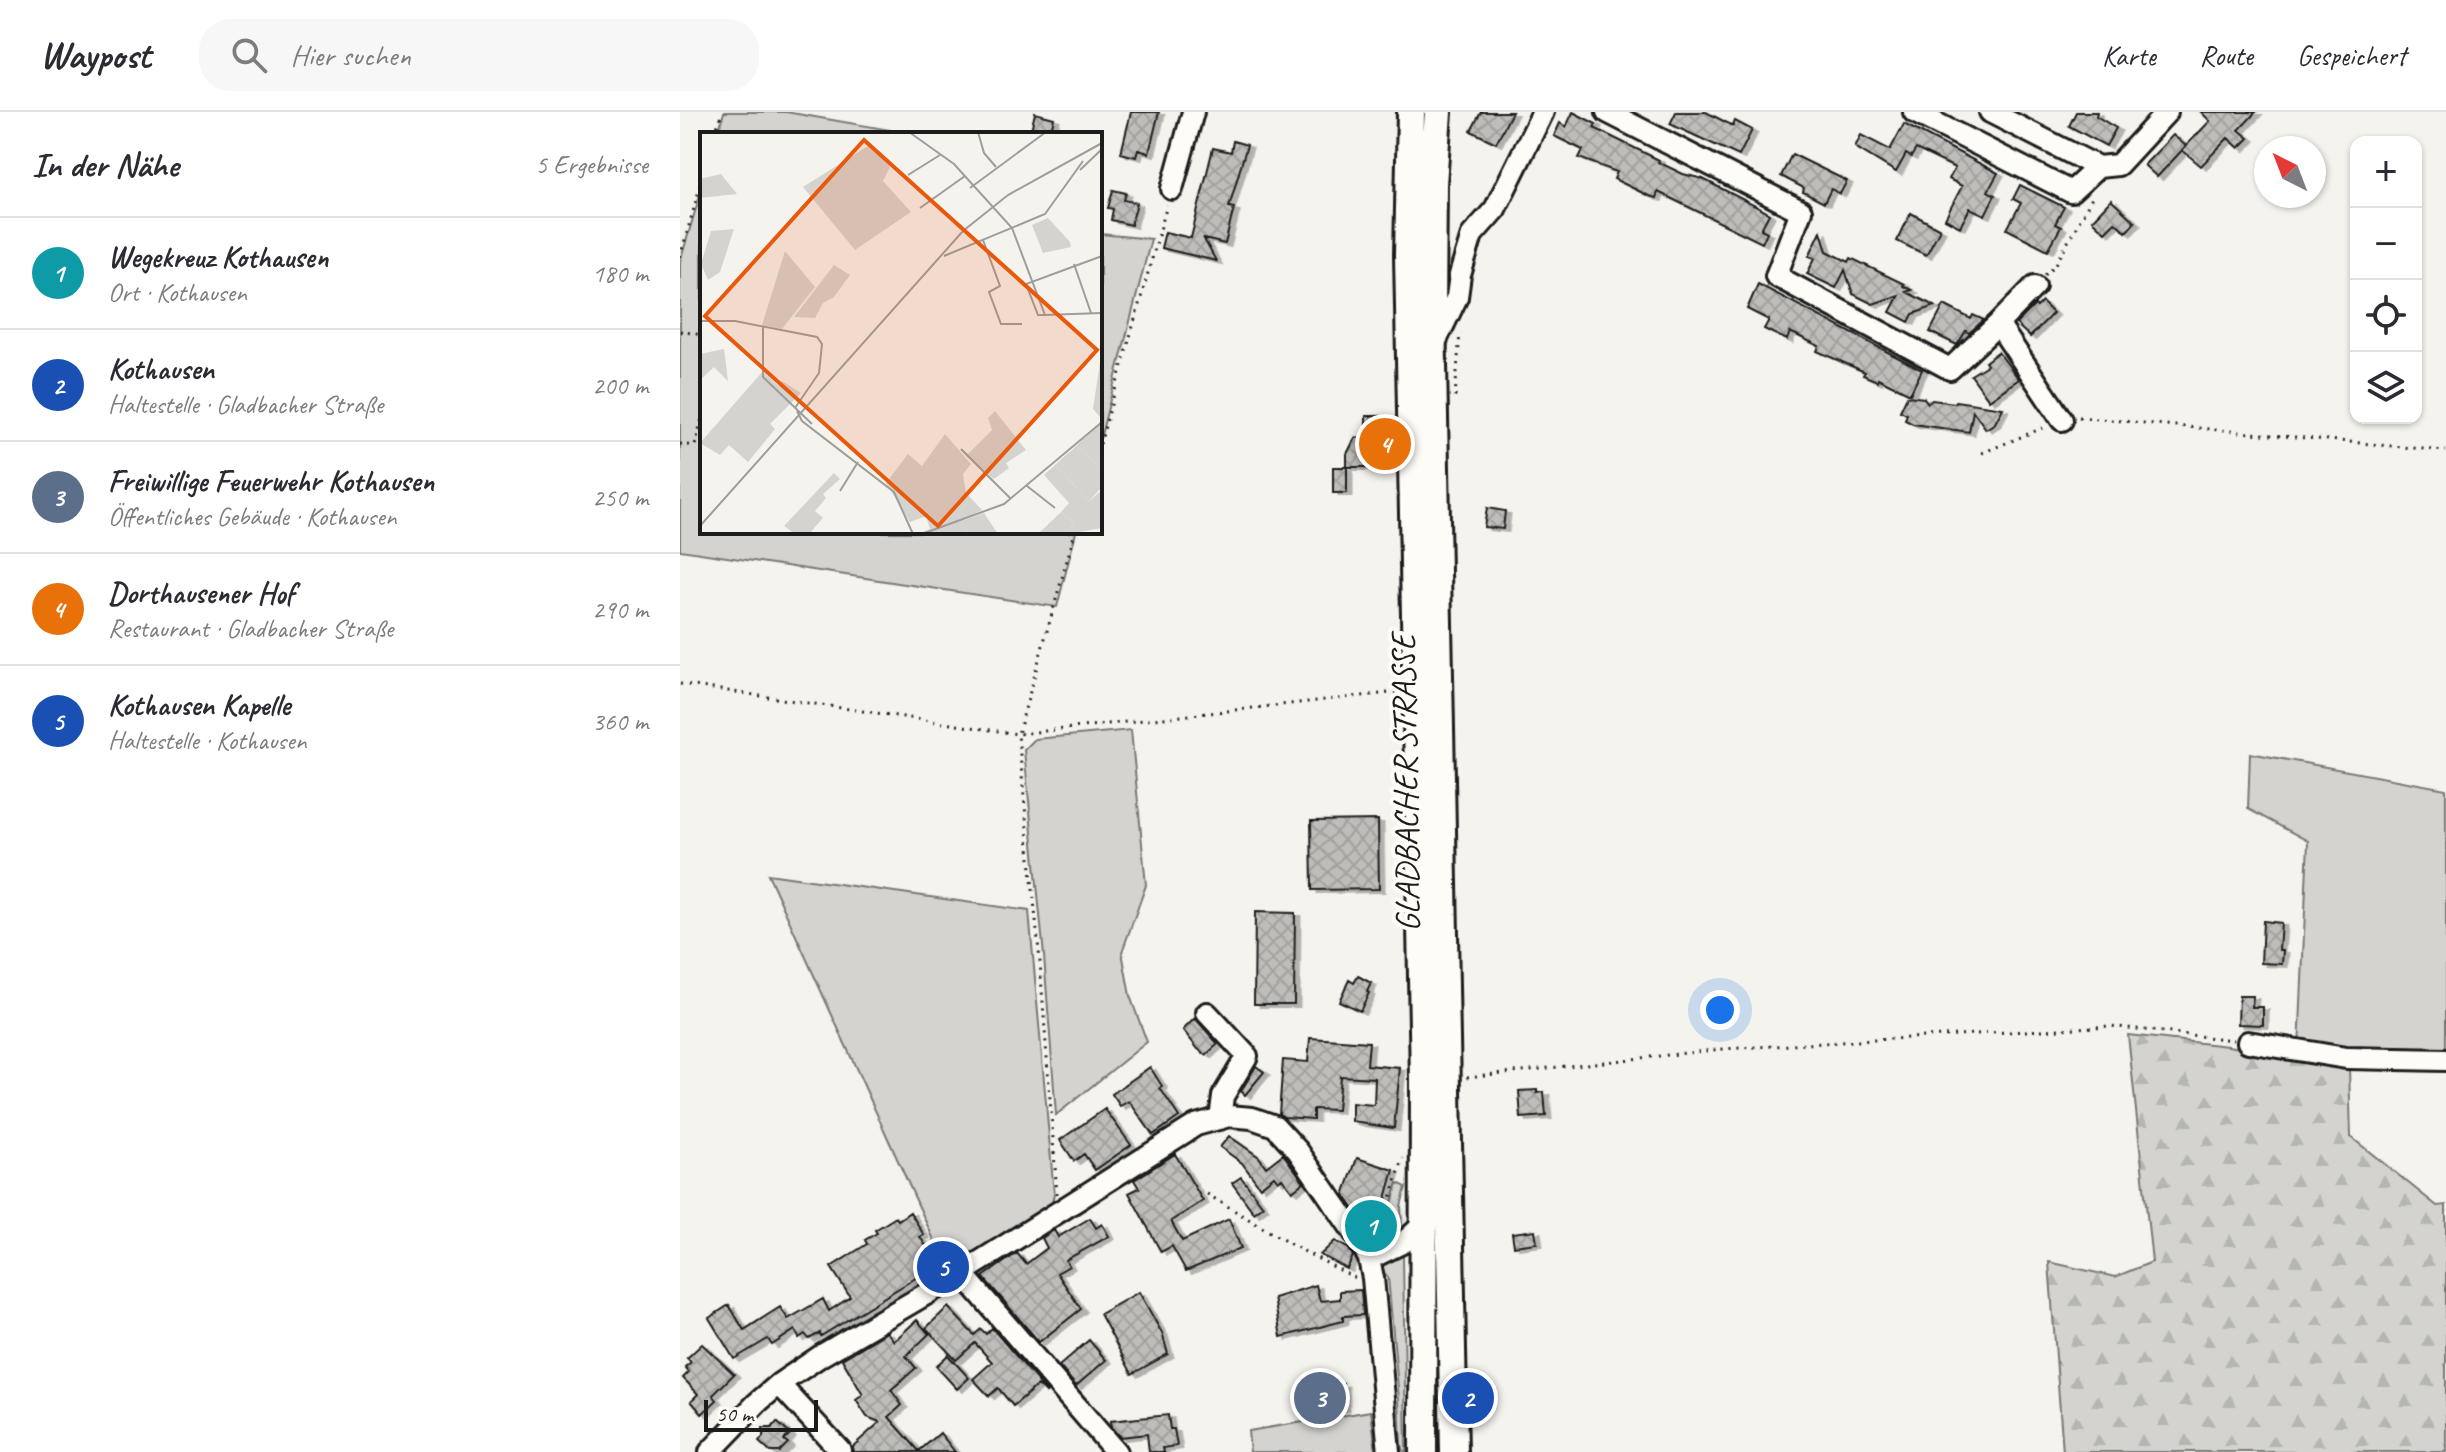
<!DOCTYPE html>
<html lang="de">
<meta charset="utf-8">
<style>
:root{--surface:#fff;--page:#f7f7f7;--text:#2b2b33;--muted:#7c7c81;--line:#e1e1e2;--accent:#b45309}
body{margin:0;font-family:Caveat,sans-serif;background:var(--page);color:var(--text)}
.controls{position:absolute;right:24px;top:24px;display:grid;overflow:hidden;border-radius:16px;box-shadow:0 2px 6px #0004}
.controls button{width:72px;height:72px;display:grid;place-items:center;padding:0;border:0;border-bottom:2px solid var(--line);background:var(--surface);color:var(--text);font:40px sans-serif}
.compass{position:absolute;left:1574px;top:24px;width:72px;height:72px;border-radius:50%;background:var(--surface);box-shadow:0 2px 6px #0004;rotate:318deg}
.scale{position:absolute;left:24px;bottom:20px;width:114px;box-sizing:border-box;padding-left:8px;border:4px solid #1c1c1c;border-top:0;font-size:22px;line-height:28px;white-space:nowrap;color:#1c1c1c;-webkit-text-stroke:6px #fdfcf7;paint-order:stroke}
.you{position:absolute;left:1040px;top:898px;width:28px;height:28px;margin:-20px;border:6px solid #fff;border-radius:50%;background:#1a73e8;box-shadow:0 0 0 12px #1a73e833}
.badge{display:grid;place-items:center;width:52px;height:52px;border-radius:50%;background:var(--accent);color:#fff;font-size:26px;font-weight:700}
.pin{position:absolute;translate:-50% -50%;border:4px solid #fff;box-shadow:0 2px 8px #0006}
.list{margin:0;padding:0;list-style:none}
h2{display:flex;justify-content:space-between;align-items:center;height:104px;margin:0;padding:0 32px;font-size:34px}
h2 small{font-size:26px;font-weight:400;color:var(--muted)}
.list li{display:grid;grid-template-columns:52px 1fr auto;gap:24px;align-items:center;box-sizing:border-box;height:112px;padding:0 32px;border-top:2px solid var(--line)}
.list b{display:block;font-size:30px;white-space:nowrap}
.list p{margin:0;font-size:26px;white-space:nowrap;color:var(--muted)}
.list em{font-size:26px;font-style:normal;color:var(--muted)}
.icon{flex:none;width:44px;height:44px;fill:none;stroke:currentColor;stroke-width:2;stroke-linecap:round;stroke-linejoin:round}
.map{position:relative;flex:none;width:1766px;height:1340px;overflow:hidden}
header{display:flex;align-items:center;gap:48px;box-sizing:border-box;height:112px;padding:0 40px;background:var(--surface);border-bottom:2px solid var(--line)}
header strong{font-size:38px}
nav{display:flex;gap:44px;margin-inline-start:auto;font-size:28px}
.search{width:560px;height:72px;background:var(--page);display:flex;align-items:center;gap:20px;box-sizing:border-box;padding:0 28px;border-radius:32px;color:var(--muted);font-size:30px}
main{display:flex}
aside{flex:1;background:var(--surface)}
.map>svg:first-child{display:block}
</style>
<header>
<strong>Waypost</strong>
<div class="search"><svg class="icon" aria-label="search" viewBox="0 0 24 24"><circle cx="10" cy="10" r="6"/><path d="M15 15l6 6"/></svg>Hier suchen</div>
<nav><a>Karte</a><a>Route</a><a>Gespeichert</a></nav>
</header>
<main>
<aside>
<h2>In der Nähe<small>5 Ergebnisse</small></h2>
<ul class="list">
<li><span class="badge" style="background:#0f9aa8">1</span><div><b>Wegekreuz Kothausen</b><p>Ort · Kothausen</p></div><em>180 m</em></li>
<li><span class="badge" style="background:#1a4fb4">2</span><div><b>Kothausen</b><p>Haltestelle · Gladbacher Straße</p></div><em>200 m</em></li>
<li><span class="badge" style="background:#5c6f8a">3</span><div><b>Freiwillige Feuerwehr Kothausen</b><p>Öffentliches Gebäude · Kothausen</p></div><em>250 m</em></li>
<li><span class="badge" style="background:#e8710a">4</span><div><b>Dorthausener Hof</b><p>Restaurant · Gladbacher Straße</p></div><em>290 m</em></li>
<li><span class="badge" style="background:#1a4fb4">5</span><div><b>Kothausen Kapelle</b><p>Haltestelle · Kothausen</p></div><em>360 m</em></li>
</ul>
</aside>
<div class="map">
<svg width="1766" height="1340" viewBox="0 0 1766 1340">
<defs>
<pattern id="forest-firs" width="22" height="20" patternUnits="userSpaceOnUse" patternTransform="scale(2)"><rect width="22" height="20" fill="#d4d3cf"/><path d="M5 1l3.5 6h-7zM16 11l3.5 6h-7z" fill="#b5b5b1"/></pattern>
<pattern id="building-cross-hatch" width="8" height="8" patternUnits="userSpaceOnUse" patternTransform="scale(2)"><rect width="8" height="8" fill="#bebdba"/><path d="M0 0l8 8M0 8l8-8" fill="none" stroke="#a3a29f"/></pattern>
<filter id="shadow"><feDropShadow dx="5.5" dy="3" stdDeviation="0" flood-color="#0004"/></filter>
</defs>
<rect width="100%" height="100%" fill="#f4f3ee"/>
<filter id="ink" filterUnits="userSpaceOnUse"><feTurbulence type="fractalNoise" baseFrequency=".0125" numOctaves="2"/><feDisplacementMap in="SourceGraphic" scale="16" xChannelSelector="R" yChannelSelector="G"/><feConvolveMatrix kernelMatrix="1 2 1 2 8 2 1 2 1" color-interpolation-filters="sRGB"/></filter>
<g filter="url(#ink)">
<!-- green -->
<path fill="#d4d3cf" stroke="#787876" stroke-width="2" d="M44,0h62l104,18 -1,4h-171z
M22,76v344h374l-19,75 -377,-57v-288z
M420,122l51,5 -51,200z
M451,618l15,155 -24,67 8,44 17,46 -91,73 -12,-159 -20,-206 11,-11z
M1570,641l196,36v264l-147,-3 9,-209 -60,-32z
M88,762l261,37 25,283 -4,18 -101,61z
M718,1071l8,4 -5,19 1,24 -5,5 -15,2z
M722,1137l1,5 3,198 -4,-2 -1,-7 -2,-44 -11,-122 -5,-5v-6z
M691,1299l5,41h-126l-2,-21z"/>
<!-- forest -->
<path fill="url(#forest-firs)" stroke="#787876" stroke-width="2" d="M1448,923l100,11 121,21 2,70 86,69 9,-1v247h-383l-14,-190 66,15 37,-15z"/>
<!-- building -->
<path fill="url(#building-cross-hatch)" stroke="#1c1c1c" stroke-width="2" filter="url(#shadow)" d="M451,0h28l-10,41 -11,-3 -2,7 -15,-4z
M801,0h31l-16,31 -25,-12z
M893,0l23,12 -2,4 65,32 -1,2 25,12 20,5 62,32 4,3 -8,15 6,3 -5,11 -104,-51 -2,6 -7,-2 -35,-17 3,-7 -38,-14 4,-8 -29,-14 6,-13 6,4z
M996,0h30l27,14 2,-5 17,9 -13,26 -69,-32z
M1396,0h21l-1,4 20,12 -10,18 -37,-20z
M1521,0h55l-17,18 10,8 -10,10 -11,-10 -27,28 -19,-16 28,-29z
M355,1l19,5 -4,16h-20z
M1224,12l94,49 -10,18 7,4 -10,20 -15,-7 -10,19 -15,-8 17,-33 -13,-7 6,-11 -39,-19 -5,8 -5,-3 -10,18 -41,-25 6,-12 29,15z
M1493,23l13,11 -29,31 -13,-12z
M553,29l14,4 -18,62 5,1 -9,36 -21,-5 12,22 -55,-13 4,-16 26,6 22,-90 18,4z
M1112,42l55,27 -7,13 -9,-5 -7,14 -21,-11 1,-4 -23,-12z
M1340,73l44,22 -9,17 6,3 -13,23 -41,-21 14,-26 -8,-4z
M433,78l13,3 -2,7 13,3 -6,22 -20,-5 2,-11 -5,-1z
M1431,88l24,22 -9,10 -11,-10 -10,10 -13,-12z
M1231,101l29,16 -14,26 -29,-14z
M1141,119l6,20 22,11 2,-4 53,26 -1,2 9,4 -6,2 29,14 -22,8 -4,8 -19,-10 9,-17 -26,9 -20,-10 -8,-24 -9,18 -29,-14 8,-16 -6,-2z
M1078,172l164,86 -12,24 -32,-16 -1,3 -14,-6 2,-3 -48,-21 2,-5 -29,-14 -3,8 -23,-11 5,-9 -22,-11z
M1362,190l11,11 -23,24 -14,-13 19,-19 2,2z
M1264,193l27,14 2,-4 11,5 -15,13 -3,-2 -9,14 -27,-13z
M1318,240l21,27 -30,21 -18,-25 16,-10 -2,-3z
M1227,284l17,2 4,5 4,-3 23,3 1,-2 47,7 -8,15 -9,6 -13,-18 -4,21 -56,-8 -8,-4 2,-6 -7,-3z
M686,304h23l1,51h-43v-13l8,-16h11z
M653,355h14v26h-14z
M807,396l18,3 -2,18 -19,-2z
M698,708l1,69 -67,1 -1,-69z
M575,800l40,1 -1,91h-40z
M1583,809l18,2 -2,27h4l-1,14 -21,-1z
M678,864l13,7 -4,9 2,1 -9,18 -21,-10 10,-21 5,3z
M1559,884h14l-1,11h11v18l-25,-1z
M515,906l23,26 -12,11 -8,-6 -15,-19z
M630,926l59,4 -2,23 33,3 -6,60 -42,-6v-19l22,2 1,-27 -35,-2 -3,34 -24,-1v10l-29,-2 -5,-3 4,-54 25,2z
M576,954l8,6 -19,23 -4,-4z
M470,955l12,19 -2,2 19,29 -26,18 -24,-34 -9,5 -8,-12z
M857,978v3l7,-1 2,24 -25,2 -2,-27z
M425,997l26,36 -36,25 -11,-16 -10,7 -14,-21z
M549,1024l30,21 7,10 17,-13 21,28 -12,9 -10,-13 -4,3 -4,-5 -14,11 -18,-24 -22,-16z
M495,1042l28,47 -32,20 11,20 47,-22 12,29 -55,23 -14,-25 -11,6 -32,-59 10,-5 -5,-8z
M677,1046l37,12 -16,57 -16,-6 -18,-26z
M561,1065l22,29 -9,7 -22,-30z
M230,1100l14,23 -4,2 13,19 -3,2 5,8 -114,70 -1,-3 -11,6 -4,-5 -6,4 -4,-8 -23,15 -4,-6 -34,20 -25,-41 20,-13 15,25 36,-23 8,12 35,-20 6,12 21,-14 -19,-30 36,-23 -2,-4 12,-7 -2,-3 21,-13 2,3z
M410,1106l6,10 6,-4 7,12 -43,24 3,6 -12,7 24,36 -42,33 -56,-65 34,-24 9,11 21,-16 -5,-10 12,-8 4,7z
M855,1118l2,13 -23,3 -2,-13z
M655,1129l14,8 4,7 -6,13 -27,-14z
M636,1173l4,16 20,-2v-8l21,-1 2,25 -20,1v5l-62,16 -7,-39z
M459,1180l23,41 6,21 -36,20 -32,-60z
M268,1195l26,28 7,-6 5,5 6,-6 55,64 -1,1 -8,-8 -25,21 -15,-18 -9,8 -16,-17 19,-17 -17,-19 -19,17 -30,-32z
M237,1208l12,14 -23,22 10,12 -25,22 11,15 -13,12 30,34 21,-18 15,19h-102l-1,-5 28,-25 -13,-5 -11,-17 7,-5 -21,-36 45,-27 7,9z
M409,1228l17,20 -30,26 -17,-20z
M22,1232l32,30 -21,21 4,5 -15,14 -11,-13 7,-7 -15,-16 6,-6 -4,-5 6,-5 -4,-4z
M268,1243l21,23 -12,11 -21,-23z
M663,1272l1,24 -28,5 -2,-12 7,-2 -2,-11z
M488,1303l2,14h4l3,17 -14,2 1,4h-15l-2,-18 -27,3 -9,-10 -1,-6z
M97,1310l13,12 -6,6 4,3 -9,9h-9l-11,-10 4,-5v-9h9z"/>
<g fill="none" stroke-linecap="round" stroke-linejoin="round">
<!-- minor casing -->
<g stroke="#1c1c1c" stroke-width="26">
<path id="minor" d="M927,0l194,99 -25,65 174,93 48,-45 37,-38
M1234,0l157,80 27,-25
M1310,0l108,55 20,-2 49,-53
M492,77l21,-77
M1318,212l64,96
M754,233l23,-48 3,-22 12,-40 23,-26 48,-97
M527,901l40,43 -24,40 -3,23
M1568,930l98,16 100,2
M689,1147l35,-17 20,-18
M282,1161l154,179
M99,1272l61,66
M30,1340l47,-49 22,-19 43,-29 140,-82 234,-148 33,-9 23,2 23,8 23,25 64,93 7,15 4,19 16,174"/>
</g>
<!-- major casing -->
<g stroke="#1c1c1c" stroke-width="32">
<path id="major" d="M731,0l-3,143 16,825 -1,372
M758,0l-5,72 -1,129 22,1139"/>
</g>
<!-- path -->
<path stroke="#1c1c1c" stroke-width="3" stroke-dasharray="2 6" stroke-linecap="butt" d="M35,22l7,-22
M0,145l22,-77
M1365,163l11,-11 37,-68
M0,219l22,4
M775,285l5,-64
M1399,305l367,34
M0,332l15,2 7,-28
M420,332l67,-239
M1302,341l63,-26
M0,572l338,50 380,-42
M787,965l256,-28 387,-23 123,14
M377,1082l-17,-232 -22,-228 57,-202
M527,1082l83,50 67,35
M700,1123l23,-77"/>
<!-- minor -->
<use href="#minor" stroke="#fdfcf7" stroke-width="20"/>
<!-- major -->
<use href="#major" stroke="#fdfcf7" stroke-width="26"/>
</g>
</g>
<g text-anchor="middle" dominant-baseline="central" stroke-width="8" stroke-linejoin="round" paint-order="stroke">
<!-- street labels -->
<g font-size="34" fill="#1c1c1c" stroke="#fdfcf7">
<text transform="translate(725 671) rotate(-91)">GLADBACHER STRASSE</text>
</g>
</g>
<!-- overview -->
<g transform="translate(20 20)">
<rect width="402" height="402" fill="#f4f3ee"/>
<path d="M171,12l19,23 -7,14 28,31 -56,38 -52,-63zM21,42l16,20 -37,4v-19zM34,97l-14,43 -12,8 -7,-16 10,-33zM85,119l30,36 -33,42 -20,-4zM134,133l16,10 -16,22 -11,6 -8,15 -21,-1zM24,217l4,32 -14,-14 -14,13v-26zM63,239l15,14 4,-4 19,12 -31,31 5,5 -27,33 -19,-17 -9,10 -20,-12zM295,279l31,39 -20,13 3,5 -15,11 -28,-23 26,-26 -4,-12zM376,314l26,23v18l-33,-34zM355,333l34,36 13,-11v38l-35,6 7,-10 -13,-12 8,-9 -25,-28zM284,381l14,21h-29l-8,-13z" fill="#d4d3cf"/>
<path d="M402,217v70l-9,-10zM402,290v47l-26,-23zM245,302l26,30 -8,10 3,19 16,17 -21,11 8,13h-52l13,-5 -4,-13 -16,6 -24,-39 22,-29 14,12zM369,320l33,35 -13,14 -34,-36zM134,341l6,6 -17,15 3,4 -11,13 8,7 -14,16h-14l-11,-8zM361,380l13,12 -7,10h-29z" fill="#d4d3cf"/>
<path d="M348,86l22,24 1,5 -28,6 -11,-28z" fill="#d4d3cf"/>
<path fill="none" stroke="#9e9d9a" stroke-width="2" d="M209,0l45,32 58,64 33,87 57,-2M278,0l6,21 12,14M380,38l22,-21M208,43l32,-20M270,56l76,-56M220,76l45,-32M283,108l17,46 -11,6 12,32h21M244,124l101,-42 38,-53M374,132l17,49M345,183h-7l-12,-31 76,-28M0,189h35l82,16 5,7 -3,29 -24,35M63,194v51l49,47M97,279l5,10 92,71 19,42M261,317l50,50M327,354l28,22M140,359l18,-29M0,394l263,-295 45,-36 94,-52M222,402l82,-30 98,-82"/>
<path fill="#e8590c" fill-opacity="0.15" stroke="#e8590c" stroke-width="4" d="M164,8l233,210 -159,176 -233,-210z"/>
<rect width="402" height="402" fill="none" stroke="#1c1c1c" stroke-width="4"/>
</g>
</svg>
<div class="controls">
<button>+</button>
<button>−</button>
<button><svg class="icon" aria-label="locate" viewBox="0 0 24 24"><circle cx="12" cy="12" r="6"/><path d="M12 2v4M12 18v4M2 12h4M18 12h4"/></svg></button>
<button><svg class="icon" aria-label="layers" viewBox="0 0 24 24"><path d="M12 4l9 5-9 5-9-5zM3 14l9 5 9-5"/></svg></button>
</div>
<svg class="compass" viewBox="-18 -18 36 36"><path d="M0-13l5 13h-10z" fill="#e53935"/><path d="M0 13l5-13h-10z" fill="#7c7c81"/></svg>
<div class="scale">50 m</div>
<div class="you"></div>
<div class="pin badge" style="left:691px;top:1114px;background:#0f9aa8">1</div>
<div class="pin badge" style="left:788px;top:1286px;background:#1a4fb4">2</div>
<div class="pin badge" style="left:640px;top:1286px;background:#5c6f8a">3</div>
<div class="pin badge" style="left:705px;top:332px;background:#e8710a">4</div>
<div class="pin badge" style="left:263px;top:1155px;background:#1a4fb4">5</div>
</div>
</main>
